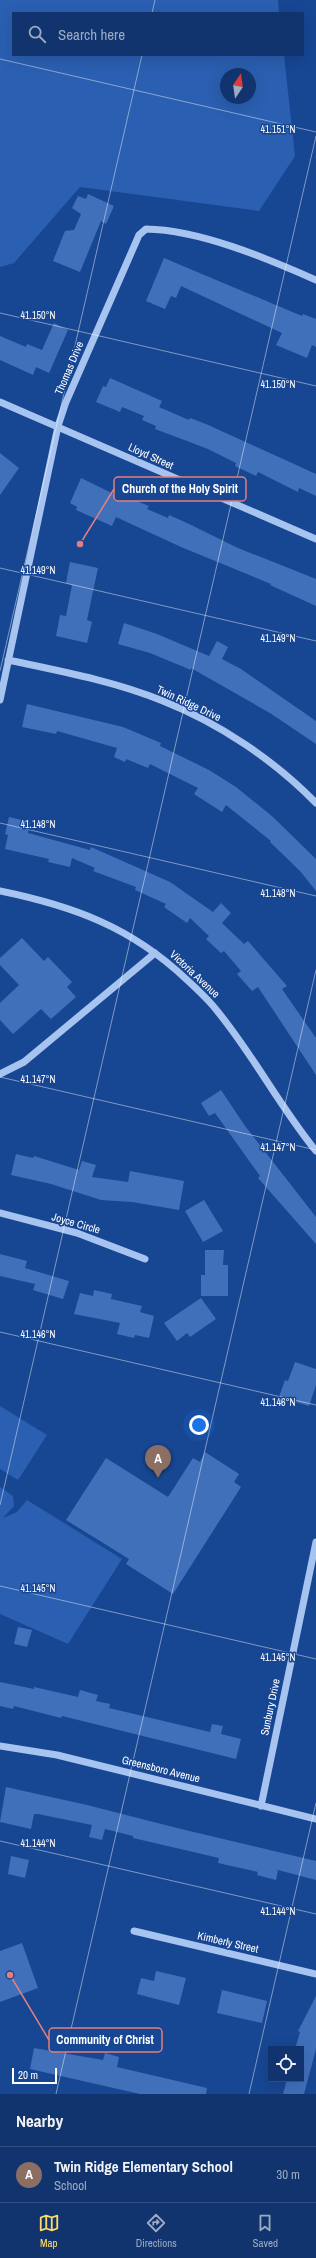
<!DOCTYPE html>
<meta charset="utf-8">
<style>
:root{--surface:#11346e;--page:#1e3f76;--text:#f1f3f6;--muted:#9caac2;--line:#304f81;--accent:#ffdb66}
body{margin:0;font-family:"Archivo Narrow",sans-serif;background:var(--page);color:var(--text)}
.controls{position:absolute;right:12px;bottom:12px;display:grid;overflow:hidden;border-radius:0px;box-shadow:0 4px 16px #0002}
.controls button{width:36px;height:36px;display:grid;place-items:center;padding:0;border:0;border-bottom:1px solid var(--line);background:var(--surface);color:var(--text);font:20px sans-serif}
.compass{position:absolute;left:220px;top:68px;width:36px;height:36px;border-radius:50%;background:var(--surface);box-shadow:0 4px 16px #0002;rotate:13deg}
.scale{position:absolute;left:12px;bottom:10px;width:45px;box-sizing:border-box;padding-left:4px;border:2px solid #fff;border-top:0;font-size:11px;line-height:14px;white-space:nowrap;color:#fff;-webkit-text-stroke:3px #174693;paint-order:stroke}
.you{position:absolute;left:199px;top:1425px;width:14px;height:14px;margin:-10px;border:3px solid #fff;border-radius:50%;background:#1a73e8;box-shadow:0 0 0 6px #1a73e833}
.badge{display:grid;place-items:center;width:26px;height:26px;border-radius:50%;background:var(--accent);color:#fff;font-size:13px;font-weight:700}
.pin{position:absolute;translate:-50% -33px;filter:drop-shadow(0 1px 2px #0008)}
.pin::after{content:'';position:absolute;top:21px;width:14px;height:12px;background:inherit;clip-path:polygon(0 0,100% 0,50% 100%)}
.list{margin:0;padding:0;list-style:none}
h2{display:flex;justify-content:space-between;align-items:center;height:52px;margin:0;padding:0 16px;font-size:17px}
h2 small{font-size:13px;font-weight:400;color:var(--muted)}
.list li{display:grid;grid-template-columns:26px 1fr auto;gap:12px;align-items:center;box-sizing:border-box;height:56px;padding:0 16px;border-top:1px solid var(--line)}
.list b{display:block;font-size:15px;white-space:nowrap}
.list p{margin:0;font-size:13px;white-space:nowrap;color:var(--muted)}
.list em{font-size:13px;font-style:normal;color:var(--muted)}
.icon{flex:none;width:22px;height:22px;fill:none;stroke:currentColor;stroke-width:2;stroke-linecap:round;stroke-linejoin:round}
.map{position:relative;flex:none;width:316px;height:2094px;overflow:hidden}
.search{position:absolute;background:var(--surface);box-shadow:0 4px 16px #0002;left:12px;right:12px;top:12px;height:44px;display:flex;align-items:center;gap:10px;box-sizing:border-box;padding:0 14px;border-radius:0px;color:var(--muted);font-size:15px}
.sheet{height:108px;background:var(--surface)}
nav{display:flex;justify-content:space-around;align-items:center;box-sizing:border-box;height:56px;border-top:1px solid var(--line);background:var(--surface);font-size:11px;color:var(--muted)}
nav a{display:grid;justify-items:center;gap:2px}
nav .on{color:var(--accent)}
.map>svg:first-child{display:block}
</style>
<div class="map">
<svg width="316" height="2094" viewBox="0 0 316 2094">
<rect width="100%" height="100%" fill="#174693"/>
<!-- green -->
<path fill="#2a5fb1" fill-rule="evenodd" d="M0,0h278l1,13h-266v42h271l11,101 -36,55 -179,-24 -66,76 -14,4zM226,74h24v24h-24z
M0,1406l47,29 -29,45 -18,-11z
M0,1487l13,9 1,10 -11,12 14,-6 10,-12 95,59 -54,85 -68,-30z"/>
<!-- building -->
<path fill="#4070ba" d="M88,194l26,12 -8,18 -5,-3 -21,51 -27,-11 12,-30 9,-1 7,-16 -9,-6 6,-12 8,3z
M164,258l138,58 1,-2 13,5v28l-4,-2 -5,13 -31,-13 6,-12 -101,-47 -5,12 -5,-2 -6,13 -19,-8z
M54,323l14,7 -19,43 -13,-6 -3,8 -33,-15v-24l26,11 1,-3 15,6z
M110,378l52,23 -3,6 30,13 1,-2 16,6 110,50v22l-17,-8 -1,4 -40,-20 -2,4 -21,-10 1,-3 -28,-14 -53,-20 1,-3 -14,-6 2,-4 -22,-9 -2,5 -24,-10 7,-16 3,1z
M0,453l19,15 -19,27z
M81,478l45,22 1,-3 22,9 -2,3 21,9 1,-3 18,8 51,25 78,31v27l-46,-21 1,-1 -90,-37 -65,-30 -4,9 -36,-16 1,-3 -7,-4z
M70,562l28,6 -11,52 5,2 -5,21 -31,-7 4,-21 6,1 6,-31 -6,-2z
M124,623l33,11 52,22 8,-15 11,6 -6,12 19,10 75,52v23l-46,-31 -79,-45v2l-41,-17 -32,-9z
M27,704l96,23 38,16 -1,3 49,24 27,17 37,30 43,42v32l-16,-20 -30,-29 1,-1 -45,-36 -4,7 -28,-18 4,-6 -48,-24 -2,4 -22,-9 -1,3 -11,-5 3,-9 -60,-17 -1,3 -34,-7z
M9,817l21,5 -2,11 62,17 1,-3 79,35 43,30 8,-9 10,10 -9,10 22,21 4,-3 39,45 -5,3 34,49v37l-58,-88 -6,4 -15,-17 4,-3 -17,-20 -3,2 -15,-14 3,-3 -19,-18 -3,5 -23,-16 2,-3 -31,-14 1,-3 -43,-16 2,-3 -23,-10 -2,9 -22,-5 1,-3 -44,-10 3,-14 -3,-1z
M22,938l22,23 4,-4 24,25 -5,5 9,10 -25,22 -10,-10 -28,25 -13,-14v-17l19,-18 -19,-20v-7z
M221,1090l24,36 71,91v27l-58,-66 2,-2 -45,-63 -6,3 -8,-13z
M16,1154l17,4 1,-2 45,14 3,-9 14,4 -4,12 36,5 2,-11 54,10 -5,29 -47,-8 -31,-2 -50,-16 -40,-9z
M204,1200l19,31 -20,11 -18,-31z
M205,1250h19l-1,15h5v31h-27v-21h4z
M0,1254l27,7 -2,7 44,13 -6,18 -30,-9 2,-6 -35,-8z
M94,1290l18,4 -1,5 31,7 -2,6 14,4 -5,22 -14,-3 -1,3 -17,-4 3,-11 -46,-9 6,-21 13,3z
M201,1298l15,21 -26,18 -3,-4 -10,8 -13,-18z
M295,1362l21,7v16l-7,21 -30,-9 6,-17 3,1z
M205,1452l34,22 -5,8 7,5 -68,107 -47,-30 3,-5 -63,-39 40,-62 62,39 25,-39 7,4z
M18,1627l14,3 -5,17 -13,-3z
M0,1682l34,7v-2l44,10 2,-7 18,5 -2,6 14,3 -1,4 101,24 2,-8 11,2 -2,8 20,5 -5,20 -174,-43 -1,2 -47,-12 -1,3 -13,-3z
M6,1787l81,18 90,23 139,33v19l-38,-10 -2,10 -19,-5 1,-3 -40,-9 1,-5 -86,-20v-2l-28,-7 -3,11 -13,-3 3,-12 -54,-11h-4l-3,15 -31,-7z
M11,1856l18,4 -4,18 -17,-4z
M22,1943l16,45 -38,14v-51z
M156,1971l30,7 -7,27 -42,-11 4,-16 13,3z
M222,1990l45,11 -5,22 -45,-10z
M316,1996v53l-12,45h-21l4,-15h14v-30h-6l5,-17 -2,-1z
M34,2048l69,12 2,-7 14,4 -2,10 90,21 -1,6h-66l-110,-25z"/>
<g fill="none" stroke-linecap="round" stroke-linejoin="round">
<!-- minor -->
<path stroke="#a7c4f0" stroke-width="7" d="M0,402l316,137
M8,660c52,11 106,21 155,41 56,22 111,59 153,102
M0,700l58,-274 8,-24 73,-167 7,-6c54,1 120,29 170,51
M0,891c73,15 131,36 186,88 11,10 23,21 32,33 36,44 62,95 98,139
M0,1074l24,-12 131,-109
M0,1213l77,20 68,26
M0,1746l57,9 259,64
M261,1806l55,-264
M134,1931l182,43"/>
</g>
<!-- ticks -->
<path fill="none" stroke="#fff" stroke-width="1" stroke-opacity="0.45" d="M152,13l3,-13M0,59l316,73M0,313l316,73M0,568l316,73M0,671l142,-616M0,823l316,73M0,1077l316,73M0,1332l316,73M0,1505l316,-1369M0,1586l316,73M0,1841l316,73M56,2094l260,-1124M249,2094l67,-291"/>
<g text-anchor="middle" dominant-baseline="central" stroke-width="3" stroke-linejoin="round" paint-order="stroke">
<!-- street labels -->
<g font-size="11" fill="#fff" stroke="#174693">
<text transform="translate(69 368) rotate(-67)">Thomas Drive</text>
<text transform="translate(151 456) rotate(24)">Lloyd Street</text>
<text transform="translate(189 703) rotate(25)">Twin Ridge Drive</text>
<text transform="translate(195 974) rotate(43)">Victoria Avenue</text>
<text transform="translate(76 1223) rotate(16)">Joyce Circle</text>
<text transform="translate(270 1707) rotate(-78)">Sunbury Drive</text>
<text transform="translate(161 1769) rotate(14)">Greensboro Avenue</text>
<text transform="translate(228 1942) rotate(13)">Kimberly Street</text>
</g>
</g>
<g font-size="10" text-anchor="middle" fill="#fff" stroke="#174693" stroke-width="3" stroke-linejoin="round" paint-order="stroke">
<text x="278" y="133">41.151°N</text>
<text x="38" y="319">41.150°N</text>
<text x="278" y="388">41.150°N</text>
<text x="38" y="574">41.149°N</text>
<text x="278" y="642">41.149°N</text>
<text x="38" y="828">41.148°N</text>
<text x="278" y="897">41.148°N</text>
<text x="38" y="1083">41.147°N</text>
<text x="278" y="1151">41.147°N</text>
<text x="38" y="1338">41.146°N</text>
<text x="278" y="1406">41.146°N</text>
<text x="38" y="1592">41.145°N</text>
<text x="278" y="1661">41.145°N</text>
<text x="38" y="1847">41.144°N</text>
<text x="278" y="1915">41.144°N</text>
</g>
<!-- callouts -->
<path fill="none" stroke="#e67e7e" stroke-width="1.5" d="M80 544L114 489M10 1975L49 2040"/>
<g fill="#e67e7e" stroke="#174693" stroke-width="1.5">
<circle cx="80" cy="544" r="4"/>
<circle cx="10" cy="1975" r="4"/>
</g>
<g fill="#174693" stroke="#e67e7e" stroke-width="1.5">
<rect x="114" y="477" width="132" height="24" rx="4"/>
<rect x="49" y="2028" width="113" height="24" rx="4"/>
</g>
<g font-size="12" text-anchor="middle" font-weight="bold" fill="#fff">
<text x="180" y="493">Church of the Holy Spirit</text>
<text x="105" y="2044">Community of Christ</text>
</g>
</svg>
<div class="controls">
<button><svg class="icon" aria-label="locate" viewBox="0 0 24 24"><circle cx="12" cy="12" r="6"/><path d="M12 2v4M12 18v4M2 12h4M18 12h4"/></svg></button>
</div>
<svg class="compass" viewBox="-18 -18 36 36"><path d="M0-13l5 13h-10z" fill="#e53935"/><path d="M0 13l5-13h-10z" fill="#9caac2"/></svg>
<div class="scale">20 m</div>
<div class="you"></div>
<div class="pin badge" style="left:158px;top:1478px;background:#8d6e63">A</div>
<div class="search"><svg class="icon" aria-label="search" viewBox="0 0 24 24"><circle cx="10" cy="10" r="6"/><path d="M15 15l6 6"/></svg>Search here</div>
</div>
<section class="sheet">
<h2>Nearby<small></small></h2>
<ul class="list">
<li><span class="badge" style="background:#8d6e63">A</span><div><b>Twin Ridge Elementary School</b><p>School</p></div><em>30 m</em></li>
</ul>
</section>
<nav>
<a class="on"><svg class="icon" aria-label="map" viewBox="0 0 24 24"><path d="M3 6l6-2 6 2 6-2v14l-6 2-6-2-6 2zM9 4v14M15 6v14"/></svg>Map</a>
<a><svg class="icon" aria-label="directions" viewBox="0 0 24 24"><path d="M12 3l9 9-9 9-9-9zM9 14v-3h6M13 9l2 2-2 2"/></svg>Directions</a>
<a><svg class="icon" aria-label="saved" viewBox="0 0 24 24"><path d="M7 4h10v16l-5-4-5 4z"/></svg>Saved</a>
</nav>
